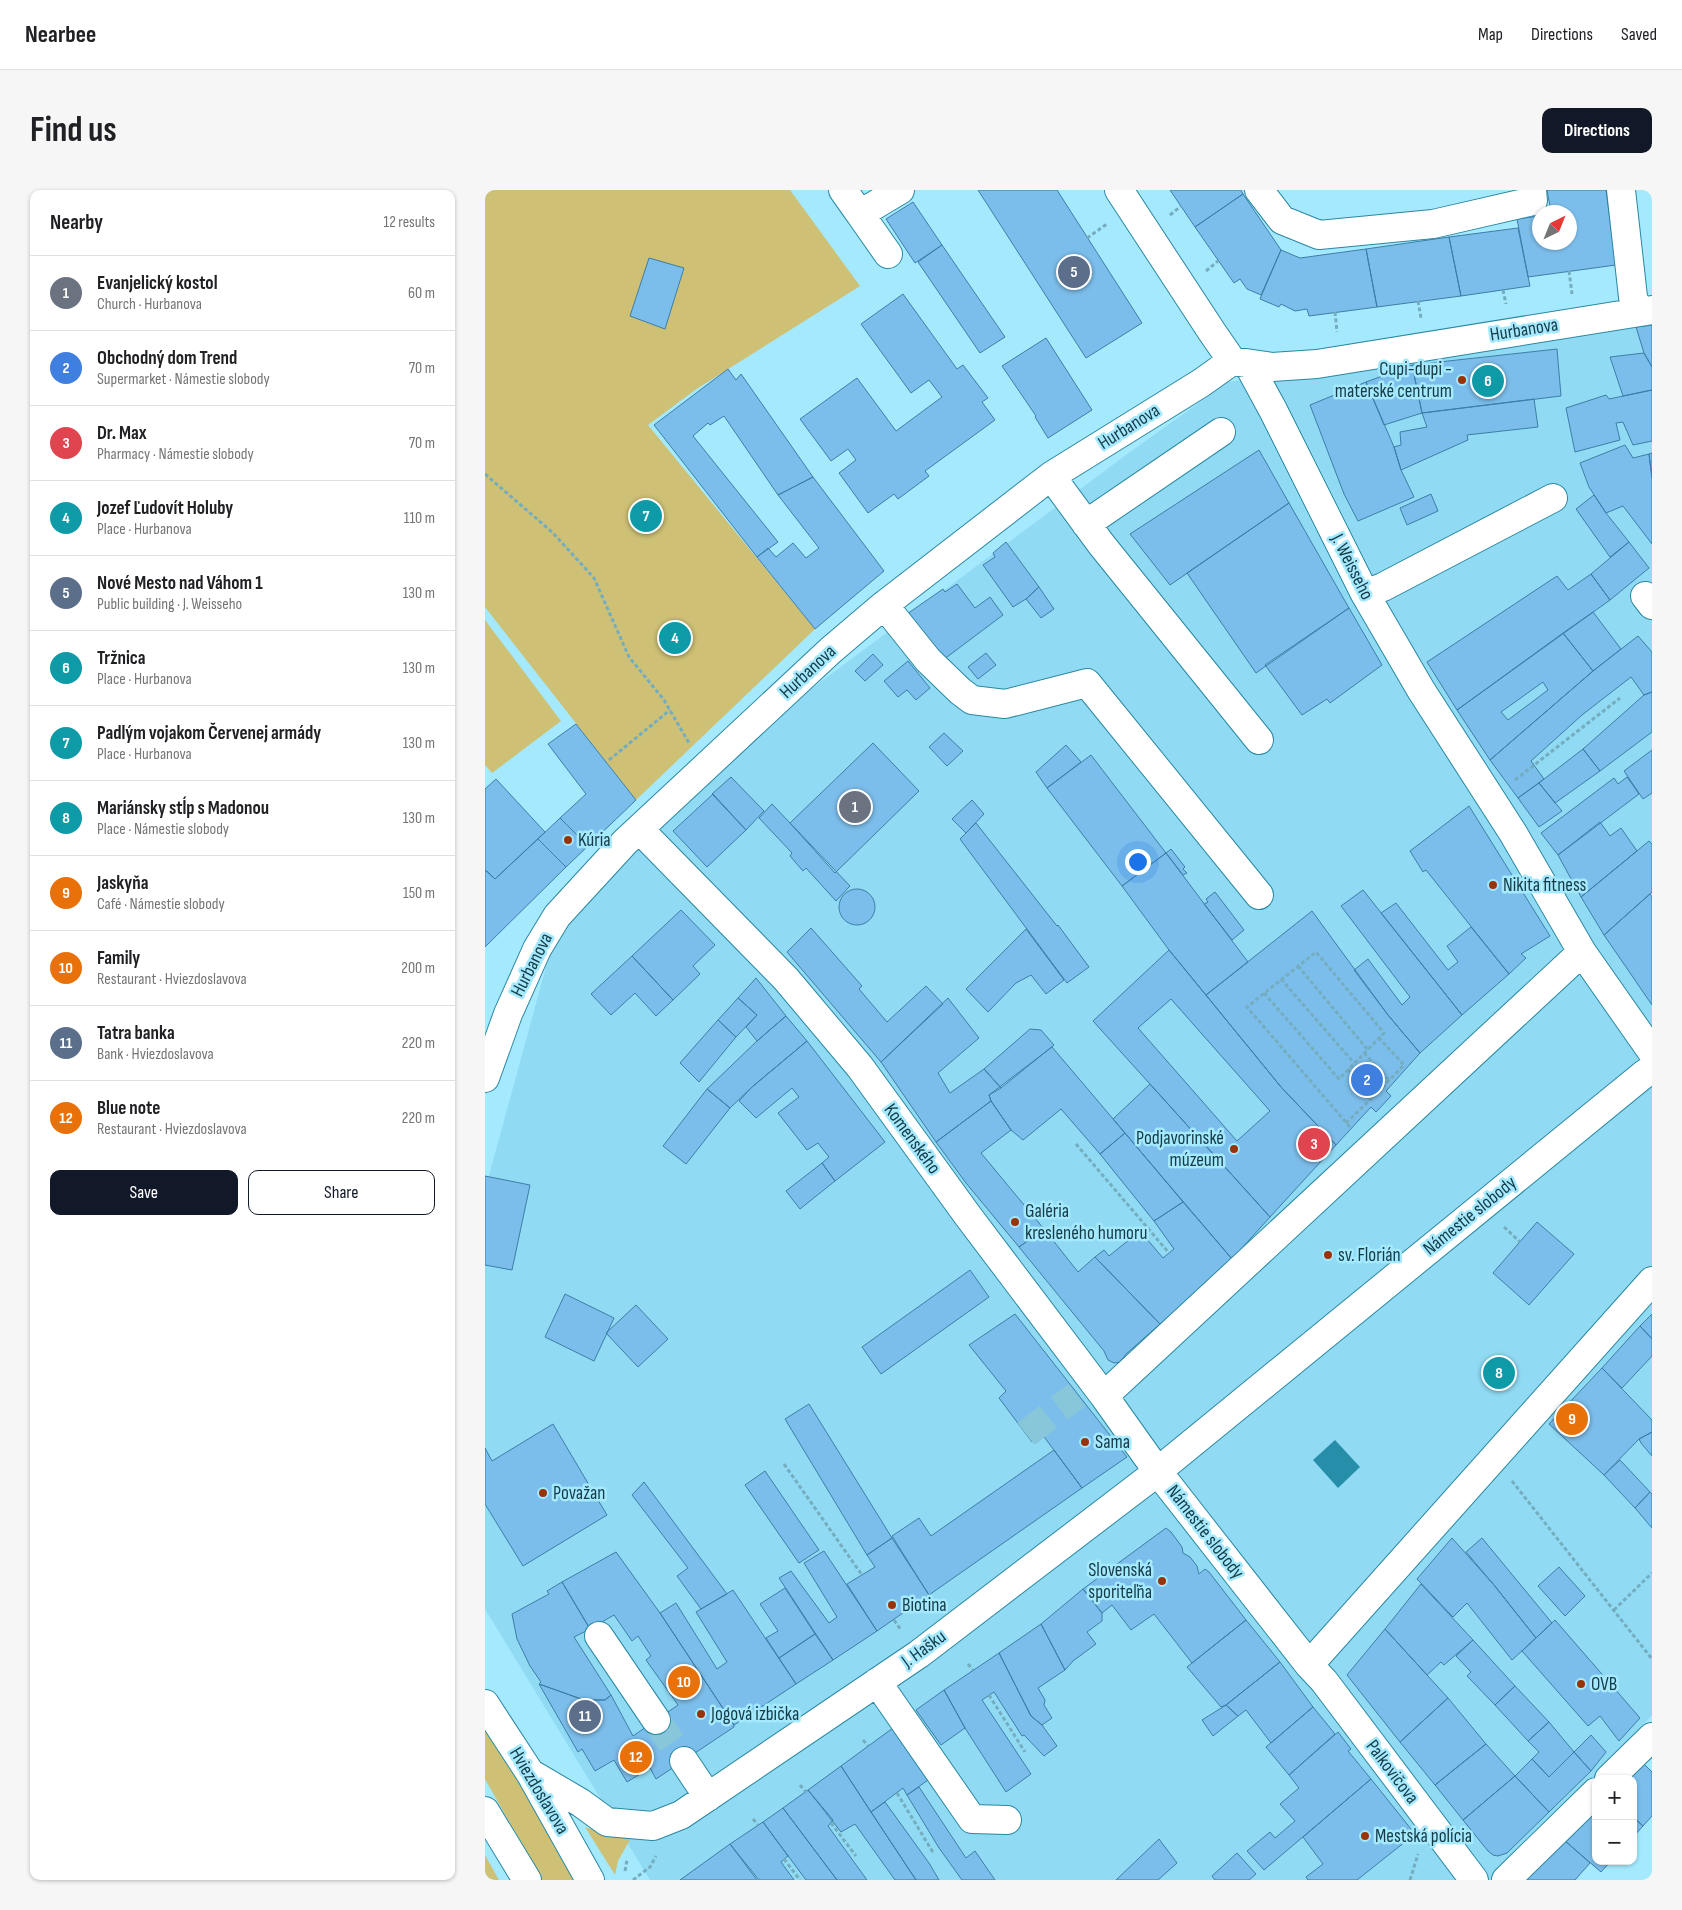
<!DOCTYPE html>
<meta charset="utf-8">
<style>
:root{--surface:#fff;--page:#f6f6f6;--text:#202124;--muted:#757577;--line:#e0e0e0;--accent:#111827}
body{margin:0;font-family:"Sofia Sans Condensed",sans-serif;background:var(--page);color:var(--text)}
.controls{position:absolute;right:15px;bottom:15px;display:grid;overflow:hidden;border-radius:10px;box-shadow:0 1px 4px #0004}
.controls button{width:45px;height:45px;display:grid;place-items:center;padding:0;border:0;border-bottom:1px solid var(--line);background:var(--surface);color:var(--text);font:25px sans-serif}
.compass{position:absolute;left:1047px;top:15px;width:45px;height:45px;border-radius:50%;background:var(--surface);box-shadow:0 1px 4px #0004;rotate:43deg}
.you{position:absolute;left:652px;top:671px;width:18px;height:18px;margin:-12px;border:4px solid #fff;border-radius:50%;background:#1a73e8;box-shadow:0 0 0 8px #1a73e833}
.badge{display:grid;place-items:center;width:32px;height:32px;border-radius:50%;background:var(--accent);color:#fff;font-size:16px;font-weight:700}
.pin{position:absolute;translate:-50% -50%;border:2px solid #fff;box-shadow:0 1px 5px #0006}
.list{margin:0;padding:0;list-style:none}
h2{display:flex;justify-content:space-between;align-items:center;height:65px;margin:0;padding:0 20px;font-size:21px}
h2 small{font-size:16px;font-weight:400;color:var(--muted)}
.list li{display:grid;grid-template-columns:32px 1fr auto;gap:15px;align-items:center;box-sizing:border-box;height:75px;padding:0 20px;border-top:1px solid var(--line)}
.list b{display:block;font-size:19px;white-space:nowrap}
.list p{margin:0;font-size:16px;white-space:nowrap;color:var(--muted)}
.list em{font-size:16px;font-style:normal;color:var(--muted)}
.actions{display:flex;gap:10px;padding:15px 20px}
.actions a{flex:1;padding:11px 0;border:1px solid var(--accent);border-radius:10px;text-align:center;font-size:18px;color:var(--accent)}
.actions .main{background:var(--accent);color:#fff}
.map{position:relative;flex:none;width:1167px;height:1690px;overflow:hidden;border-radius:10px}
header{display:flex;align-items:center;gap:30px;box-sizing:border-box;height:70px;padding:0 25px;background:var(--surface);border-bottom:1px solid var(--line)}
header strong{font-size:24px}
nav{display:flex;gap:28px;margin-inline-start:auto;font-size:18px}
.intro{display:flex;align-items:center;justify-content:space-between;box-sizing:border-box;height:120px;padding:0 30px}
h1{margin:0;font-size:35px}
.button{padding:12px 22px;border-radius:10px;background:var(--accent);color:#fff;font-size:18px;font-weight:700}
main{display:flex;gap:30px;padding:0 30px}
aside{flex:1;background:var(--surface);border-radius:10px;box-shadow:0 1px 4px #0004}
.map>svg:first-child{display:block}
</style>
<header>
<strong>Nearbee</strong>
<nav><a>Map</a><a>Directions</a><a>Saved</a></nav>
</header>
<div class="intro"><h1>Find us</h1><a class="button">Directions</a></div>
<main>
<aside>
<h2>Nearby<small>12 results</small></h2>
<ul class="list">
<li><span class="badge" style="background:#6b7280">1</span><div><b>Evanjelický kostol</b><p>Church · Hurbanova</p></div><em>60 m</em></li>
<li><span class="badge" style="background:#3f7fe0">2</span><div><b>Obchodný dom Trend</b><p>Supermarket · Námestie slobody</p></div><em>70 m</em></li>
<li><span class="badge" style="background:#e0444e">3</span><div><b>Dr. Max</b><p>Pharmacy · Námestie slobody</p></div><em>70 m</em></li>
<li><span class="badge" style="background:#0f9aa8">4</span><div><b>Jozef Ľudovít Holuby</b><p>Place · Hurbanova</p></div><em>110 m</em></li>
<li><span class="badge" style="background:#5c6f8a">5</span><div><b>Nové Mesto nad Váhom 1</b><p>Public building · J. Weisseho</p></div><em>130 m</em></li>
<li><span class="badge" style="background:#0f9aa8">6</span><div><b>Tržnica</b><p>Place · Hurbanova</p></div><em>130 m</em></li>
<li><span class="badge" style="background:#0f9aa8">7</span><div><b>Padlým vojakom Červenej armády</b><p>Place · Hurbanova</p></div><em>130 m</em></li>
<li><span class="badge" style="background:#0f9aa8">8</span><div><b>Mariánsky stĺp s Madonou</b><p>Place · Námestie slobody</p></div><em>130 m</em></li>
<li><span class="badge" style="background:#e8710a">9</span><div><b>Jaskyňa</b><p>Café · Námestie slobody</p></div><em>150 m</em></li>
<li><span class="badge" style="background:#e8710a">10</span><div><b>Family</b><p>Restaurant · Hviezdoslavova</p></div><em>200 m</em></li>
<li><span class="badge" style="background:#5c6f8a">11</span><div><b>Tatra banka</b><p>Bank · Hviezdoslavova</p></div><em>220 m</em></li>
<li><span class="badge" style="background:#e8710a">12</span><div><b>Blue note</b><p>Restaurant · Hviezdoslavova</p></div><em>220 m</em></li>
</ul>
<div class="actions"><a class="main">Save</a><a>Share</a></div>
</aside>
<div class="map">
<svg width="1167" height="1690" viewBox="0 0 1167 1690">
<rect width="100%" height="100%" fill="#a5e9ff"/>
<!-- built -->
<path fill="#90dbf3" d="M1167,129v1396l-151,165h-851l-165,-271v-419l73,-267 66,-76 191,-161 315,-234 98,-70 245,-38z"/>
<!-- green -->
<path fill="#cec075" d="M0,0h305l70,96 -165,104 -47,35 167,204 -179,171 -151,-193z
M0,430l76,101 -69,52 -7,-8z
M0,1533l89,157h-32l-57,-101z
M100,1637l27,9 19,2 -13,23 -3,14z
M0,1665l14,25h-14z"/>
<!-- water -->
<path fill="#278ea9" d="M850,1250l25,27 -22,21 -25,-28z"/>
<!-- building -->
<path fill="#7cbeeb" stroke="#3c7ea7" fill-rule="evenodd" d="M493,0h79l85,133 -56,35z
M685,0h71l2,4 -48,33z
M1062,0h59l10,75 -88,12 -11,-58 22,-3v26h30v-30h-18z
M758,4l38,56 -20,45 -14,-6 -7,-10 -6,4 -39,-56z
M428,12l29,43 -27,18 -29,-44z
M1033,38l12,58 -69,10 -12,-59z
M964,47l12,59 -84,11 -11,-58z
M457,55l63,92 -25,16 -62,-91z
M881,59l11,58 -68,9 -2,-7 -12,2 -14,-7 -2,3 -19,-8 21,-49 19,8z
M164,68l35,10 -19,61 -35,-13z
M418,104l54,75 6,-4 25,33 -6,4 13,18 -70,51 4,5 -31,23 -4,-5 -26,19 -29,-40 17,-13 -8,-11 -17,12 -31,-42 57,-41 39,53 46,-34 -13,-17 -18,13 -50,-69z
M1167,135v42l-8,-14 -8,-26z
M561,148l46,72 -44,28 -13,-21 1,-1 -34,-50z
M1072,159l4,47 -139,17 -10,-48z
M1159,163l8,14v23l-29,6 -13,-39z
M927,175l10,48 -38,12 -18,-43z
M243,179l8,11 5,-6 72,103 -35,18 -54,-79 -14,9 -2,-2 -15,13 85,106 -21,15 -103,-132z
M881,192l28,65 7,23 13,27 -56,24 -14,-27 -34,-89z
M1167,200v51l-19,4 -10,-23 -7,1 4,17 -45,12 -9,-44 40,-13 3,4z
M1049,209l4,28 -71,8 1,5 -67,30 -7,-23 7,-2 -1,-13 27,-5 -5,-14z
M1140,255l8,13 16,-4 3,24v66l-29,-38 -17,7 -17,-26 -9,-24z
M774,260l30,53 -119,82 -40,-51z
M1167,263v25l-3,-24z
M328,287l71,94 -69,58 -58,-72 11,-9 8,9 17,-14 13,15 13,-10 -41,-53z
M946,304l7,17 -31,14 -7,-17z
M1109,305l12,18 23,29 -19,15 -34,-48z
M804,313l60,105 -93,65 -69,-100z
M521,352l33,45 -13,12 -13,8 -30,-42 12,-8 -2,-4z
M1144,352l20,26 -39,32 -19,-26z
M1106,384l19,26 -153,110 -30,-48 130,-86 11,14z
M472,394l18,24 15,-11 13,18 -60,45 -36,-46 36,-25 2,3z
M554,397l15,22 -13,9 -15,-19z
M864,418l33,57 -52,38 -3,-4 -25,16 -37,-50z
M1108,422l28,37 -28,22 -30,-38z
M1078,443l30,38 -103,89 -33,-50zM1058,492l5,8 -40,30 -7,-8z
M1153,446l14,16v40l-8,3 -13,-18 -49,38 -51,46 13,18 -26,19 -28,-38 103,-89z
M501,463l10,12 -18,14 -10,-12z
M388,464l10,11 -18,16 -10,-10z
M423,471l22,27 -14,12 -9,-10 -9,7 -14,-16z
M1167,502v40l-52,39 -17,-22 61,-54z
M91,534l60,76 -48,46 -28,-28 26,-24 -38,-50z
M459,543l19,18 -16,15 -18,-19z
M388,553l46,48 -84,82 -45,-50z
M581,555l15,17 -34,26 -11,-16z
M1098,559l17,22 -45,32 -16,-20z
M1167,560v43l-9,6 -19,-28z
M606,565l75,98 -44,33 -75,-98z
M246,587l33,34 -18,19 -34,-36z
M1142,587l12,17 -81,61 -17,-22 73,-55 4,6z
M11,589l49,53 -50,47 -10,-9v-81z
M1054,593l23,28 -23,16 -21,-29z
M228,604l33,36 -39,37 -34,-36z
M487,610l12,14 -18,19 -14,-14z
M287,614l78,82 -14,15 -30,-33 -3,3 -13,-15 2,-3 -33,-35z
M984,616l81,130 -29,18 5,4 -17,16 -83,-104 -3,2 -13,-21z
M75,628l28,28 -22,21 -28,-28z
M1115,632l10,14 11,-8 16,23 -56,46 -23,-42z
M491,633l81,103 1,-1 31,42 -22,16 -107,-144z
M53,649l28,28 -81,80v-75l2,-1 8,8z
M1164,651l3,3v48l-48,43 -23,-38z
M686,659l14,18 -2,2 4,4 -4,2 -17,-22z
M681,663l82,109 -42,33 -37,-45 -47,-64z
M354 717a18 18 0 1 1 36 0a18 18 0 1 1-36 0Z
M878,700l99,125 -42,38 -32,-38 -34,-45 14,-11 34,46 8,-8 -69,-91z
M730,702l29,38 -12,10 -28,-36 4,-2 -2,-3z
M1165,704l2,3v108l-48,-70z
M911,713l52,67 10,-8 -11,-16 24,-19 38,47 -47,41 -81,-102z
M196,720l34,35 -22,21 7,8 -27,26 -41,-44z
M827,721l76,104 32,38 -34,38 5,5 -15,16 -5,-5 -35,38 -55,-58 -75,-92z
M326,738l51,58 -3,3 28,33 39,-36 17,18 -62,58 -94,-110z
M541,739l38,51 -18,14 -15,-19 -15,8 -28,29 -22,-23z
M684,760l112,137 55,58 -66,72 -177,-196zM686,809l99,112 -33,30 -99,-113z
M147,766l41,44 -17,16 -21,-23 -24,22 -20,-21z
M271,788l30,38 -29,25 -11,-14 11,-12 -19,-17z
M253,808l19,17 -21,22 -18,-17z
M463,808l31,40 -41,35 12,20 34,-24 17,19 -12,7 2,6 -55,41 -55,-80z
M301,826l21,25 -55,46 -22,21 -23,-19 50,-48z
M233,830l18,17 -37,45 -19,-19z
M545,839l11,1 13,15 -53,43 -17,-19z
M322,851l78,101 -50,39 -13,-18 7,-6 -11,-14 -11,7 -29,-37 21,-16 -7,-9 -36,30 -17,-17 13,-14z
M567,857l73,86 -25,21 -39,-45 -38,31 -12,-10 -20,-29 -2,-6z
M665,894l120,133 -38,42 -119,-140z
M222,899l23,19 -44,56 -23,-18z
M506,911l20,29 -30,23 63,76 -25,18 -53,-64 -30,-41z
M640,943l58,69 -29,19 -54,-67z
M337,973l13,18 -35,28 -14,-18z
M0,986l45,9 -18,85 -27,-5z
M698,1012l49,57 -39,37 -33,28 -65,-67 9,-7 5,6 31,-25 23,27 11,-9 -20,-28z
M1052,1032l37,32 -45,51 -36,-32z
M559,1039l34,43 17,-15 65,67 -34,30 -6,8 -6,1 -6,-3 -4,-9 -85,-104z
M485,1080l19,27 -108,77 -19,-27z
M80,1104l49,24 -20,43 -49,-24z
M151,1115l32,34 -30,28 -32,-34z
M530,1124l112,143 -45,31 -40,-54 -10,8 -33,-44 7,-7 -37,-46z
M1167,1124v25l-12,-13z
M1155,1136l12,13v17l-30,32 -20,-20z
M1117,1178l50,52v12l-13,7 -35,36 -55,-51z
M324,1214l83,134 -25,17 -82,-136z
M68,1234l39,66 6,-3 6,9 -6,4 9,15 -84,51 -38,-62v-56l7,13z
M1167,1242v24l-11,-13 -2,-4z
M569,1260l28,38 -153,107 -37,-59 27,-18 12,18z
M1135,1270l30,32 -15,16 -31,-33z
M280,1281l54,79 -20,13 -54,-78z
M159,1292l83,112 -26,15 -24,-33 11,-8 -56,-73z
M1165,1302l2,2v34l-17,-20z
M681,1338l5,4 11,15 1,6 7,4 7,9 2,8 6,-5 4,3 37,48 -54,43 -38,-49 -23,16 -19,-25 -10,8 -19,-24z
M407,1348l37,57 -52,36 -30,-47 28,-17 -8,-12z
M967,1348l42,47 42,53 -24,22 -45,-57 -14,14 -36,-38z
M997,1348l70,85 -16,15 -42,-53 -28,-33z
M339,1361l53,80 -44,29 -54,-82 12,-7 38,52 8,-6 -33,-54z
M131,1362l44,61 74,112v2l-78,52 -6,-11 -23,14 -13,-22 -19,11 -13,-22 -4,3 -39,-68 45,16h21l6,-5 22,41 45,-31 -32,-45 5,-4 -13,-20 -6,5 -18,-26 -24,14 -28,-47z
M1074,1377l26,29 -20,20 -27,-30z
M77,1392l28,47 -16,8 37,58 -6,5h-21l-45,-16 2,-2 -11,-16 -13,-27 -5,-25 37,-20 -2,-3z
M936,1394l52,56 -29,25 -3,-3 -14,13 -42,-46z
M300,1398l30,46 -36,24 -13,-20 12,-7 -18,-27z
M598,1399l19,24v8l-15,11 9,12 -23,17 -8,9 -24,-46z
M248,1400l63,94 -62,41 -74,-112 16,-10 41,66 10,-7 -31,-50z
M761,1430l34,42 -54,43 -5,2 -34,-40z
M1070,1430l85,98 -21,23 -19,-25 -12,10 -66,-75z
M556,1434l24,46 -27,18 7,12 -1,5 8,13 -10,7 -11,-9 -32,-63z
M900,1439l63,69 -48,44 -53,-67z
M330,1444l18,26 -37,24 -17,-26z
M988,1450l42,46 -20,19 -28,-29 4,-4 -15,-16z
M514,1463l32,63 11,9 15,21 -13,10 -20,-21 -2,1 -28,-44 -12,8 49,74 -25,18 -41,-64 -21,-38z
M795,1472l33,45 -42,36 -25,-33 -8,6 -12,-11z
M1030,1496l34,36 -21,19 -33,-36z
M459,1500l21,38 -24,17 -25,-35z
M963,1508l38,46 -51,41 -35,-43z
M741,1515l12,11 -25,20 -11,-16z
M828,1517l22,27 -46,41 -23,-28z
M1064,1532l25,30 -25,25 -17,-18 7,-7 -11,-11z
M408,1538l35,52 -21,15 -4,-7 -32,24 -30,-46z
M853,1542l13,17 -3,2 23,28 -107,91 -17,-19 23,-19 5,6 20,-17 -15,-17 19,-16 -10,-13z
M1106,1545l15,17 -15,19 -17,-19z
M1001,1554l29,32 -52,44 -28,-35z
M1089,1562l17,19 -42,41 -34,-36 17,-17 17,18z
M1156,1571l11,11v44l-9,10 -10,-9v-38h-10z
M356,1576l30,46 45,68h-21l-40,-56 -14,8 -33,-42z
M1030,1586l34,36 -42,41 -9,3 -5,-1 -5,-4 -25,-31z
M886,1589l44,55 -58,46h-49l-2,-3 17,-13 -20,-27z
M434,1597l47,71 9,-7 20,29h-33l-23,-32 -32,-53z
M323,1600l25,30 -5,6 39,54h-30l-54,-72z
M400,1612l44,61 10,17h-23l-45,-68z
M298,1618l54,72h-31l-43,-58z
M1111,1618v53h15l-10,11 -37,-32z
M1148,1627l10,9 -10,11z
M278,1632l25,34 -7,6 13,18h-35l-29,-36z
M674,1649l18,24 -19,17h-42z
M1079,1650l26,23 -15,17h-49z
M245,1654l27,36h-77z
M752,1663l19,21 -7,6h-34l-3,-4z"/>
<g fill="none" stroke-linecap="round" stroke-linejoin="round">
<!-- minor-tunnel -->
<path stroke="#88c6da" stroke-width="28" stroke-dasharray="28 14" stroke-linecap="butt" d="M541,1244l51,-39
M171,1530l28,41"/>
<!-- minor casing -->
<g stroke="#2988a1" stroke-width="30">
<path id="minor" d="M358,0l17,24 40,-24
M634,0l93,142 20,29 40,6 45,-3 335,-54
M774,0l23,30 37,15 114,-11 100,-23 -1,-11
M1136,0l12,107 5,15
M375,24l28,40
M763,174l25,46 92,184 56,96 92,143 69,119 70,100
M566,286l50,68 158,196
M601,334l135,-92
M880,404l18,-7 170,-89
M1160,406l7,9
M399,415l44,55 32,31 12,9 33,4 82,-21 172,212
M154,639l147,150 74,88 108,149 136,180 54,76 151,193 15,16 150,199
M0,888l23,-64 29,-65 20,-33 68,-74 206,-192 53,-45 167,-129 150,-93 31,-22
M619,1206l478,-444
M114,1446l57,84
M824,1475l343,-384
M392,1492l95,137 35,1
M0,1514l45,69 60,107
M199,1571l24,36
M45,1583l51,30 26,19 46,4 28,-11 238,-161 228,-174 496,-405 9,-6
M1124,1589l43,-42
M0,1621l42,69
M1021,1690l90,-88"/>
</g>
<!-- path -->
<path stroke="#74adbf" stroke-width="3" stroke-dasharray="4 2.5" stroke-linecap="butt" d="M685,25l11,-9
M602,48l20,-14
M721,81l12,-10
M1084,81l3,23
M1018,100l3,14
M933,111l3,17
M850,122l2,20
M0,284l68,59 41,45 35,79 35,43 25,43
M124,570l61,-50
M1030,590l105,-82
M813,776l69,83
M796,789l73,84
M779,803l75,86 45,-46 -68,-81 -69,55 103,120
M879,863l25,27
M888,907l31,-32 -25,-27
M861,933l27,-26 -26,-28
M591,954l93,109
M1019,1037l16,15
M299,1274l78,111
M1027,1291l140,178
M1129,1420l38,-37
M409,1430l7,10
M483,1474l5,6
M504,1505l36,57
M378,1550l5,6
M315,1595l6,7
M412,1603l37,61
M268,1629l5,6
M346,1633l25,33
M299,1669l16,21
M140,1681l2,-11
M148,1690l17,-13 6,-11
M925,1690l8,-26"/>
<!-- minor -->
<use href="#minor" stroke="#fff" stroke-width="28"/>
</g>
<!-- markers -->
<g fill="#993408" stroke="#a5e9ff" stroke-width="2">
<circle cx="977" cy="190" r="5"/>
<circle cx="83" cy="650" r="5"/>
<circle cx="1008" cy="695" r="5"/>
<circle cx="749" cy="959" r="5"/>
<circle cx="530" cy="1032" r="5"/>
<circle cx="843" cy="1065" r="5"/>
<circle cx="600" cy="1252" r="5"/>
<circle cx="58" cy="1303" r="5"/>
<circle cx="677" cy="1391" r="5"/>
<circle cx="407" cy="1415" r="5"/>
<circle cx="1096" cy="1494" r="5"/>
<circle cx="216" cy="1524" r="5"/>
<circle cx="880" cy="1646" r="5"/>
</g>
<g text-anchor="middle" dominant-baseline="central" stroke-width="5" stroke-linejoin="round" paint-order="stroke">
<!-- street labels -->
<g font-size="19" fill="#153b45" stroke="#a5e9ff">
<text transform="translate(1039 140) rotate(-9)">Hurbanova</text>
<text transform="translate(644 237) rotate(-32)">Hurbanova</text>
<text transform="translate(867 377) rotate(63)">J. Weisseho</text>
<text transform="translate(323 482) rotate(-43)">Hurbanova</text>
<text transform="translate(47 775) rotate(-63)">Hurbanova</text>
<text transform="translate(427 949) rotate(54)">Komenského</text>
<text transform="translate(985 1026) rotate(-39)">Námestie slobody</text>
<text transform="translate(720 1342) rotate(52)">Námestie slobody</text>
<text transform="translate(439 1459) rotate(-36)">J. Hašku</text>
<text transform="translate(907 1582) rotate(53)">Palkovičova</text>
<text transform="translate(54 1601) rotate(59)">Hviezdoslavova</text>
</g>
<!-- poi labels -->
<g font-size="19" fill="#153b45" stroke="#a5e9ff" text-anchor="start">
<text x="967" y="179" text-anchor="end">Cupi-dupi -<tspan x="967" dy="22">materské centrum</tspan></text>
<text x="93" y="650">Kúria</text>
<text x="1018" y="695">Nikita fitness</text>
<text x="739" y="948" text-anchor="end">Podjavorinské<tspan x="739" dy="22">múzeum</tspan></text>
<text x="540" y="1021">Galéria<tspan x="540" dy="22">kresleného humoru</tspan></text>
<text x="853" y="1065">sv. Florián</text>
<text x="610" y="1252">Sama</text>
<text x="68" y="1303">Považan</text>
<text x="667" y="1380" text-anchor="end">Slovenská<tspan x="667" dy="22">sporiteľňa</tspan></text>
<text x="417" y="1415">Biotina</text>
<text x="1106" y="1494">OVB</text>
<text x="226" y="1524">Jogová izbička</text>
<text x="890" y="1646">Mestská polícia</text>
</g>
</g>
</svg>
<div class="controls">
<button>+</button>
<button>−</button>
</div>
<svg class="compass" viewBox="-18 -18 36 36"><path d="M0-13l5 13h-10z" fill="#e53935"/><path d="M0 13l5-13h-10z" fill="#757577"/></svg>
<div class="you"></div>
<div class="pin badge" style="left:370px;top:617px;background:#6b7280">1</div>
<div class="pin badge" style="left:882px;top:890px;background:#3f7fe0">2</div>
<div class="pin badge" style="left:829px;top:954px;background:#e0444e">3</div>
<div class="pin badge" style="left:190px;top:448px;background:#0f9aa8">4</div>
<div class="pin badge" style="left:589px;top:82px;background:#5c6f8a">5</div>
<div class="pin badge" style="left:1003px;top:191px;background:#0f9aa8">6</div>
<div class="pin badge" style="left:161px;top:326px;background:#0f9aa8">7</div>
<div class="pin badge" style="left:1014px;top:1183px;background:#0f9aa8">8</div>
<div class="pin badge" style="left:1087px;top:1229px;background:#e8710a">9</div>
<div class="pin badge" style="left:199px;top:1492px;background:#e8710a">10</div>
<div class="pin badge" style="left:100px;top:1526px;background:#5c6f8a">11</div>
<div class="pin badge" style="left:151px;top:1567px;background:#e8710a">12</div>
</div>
</main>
